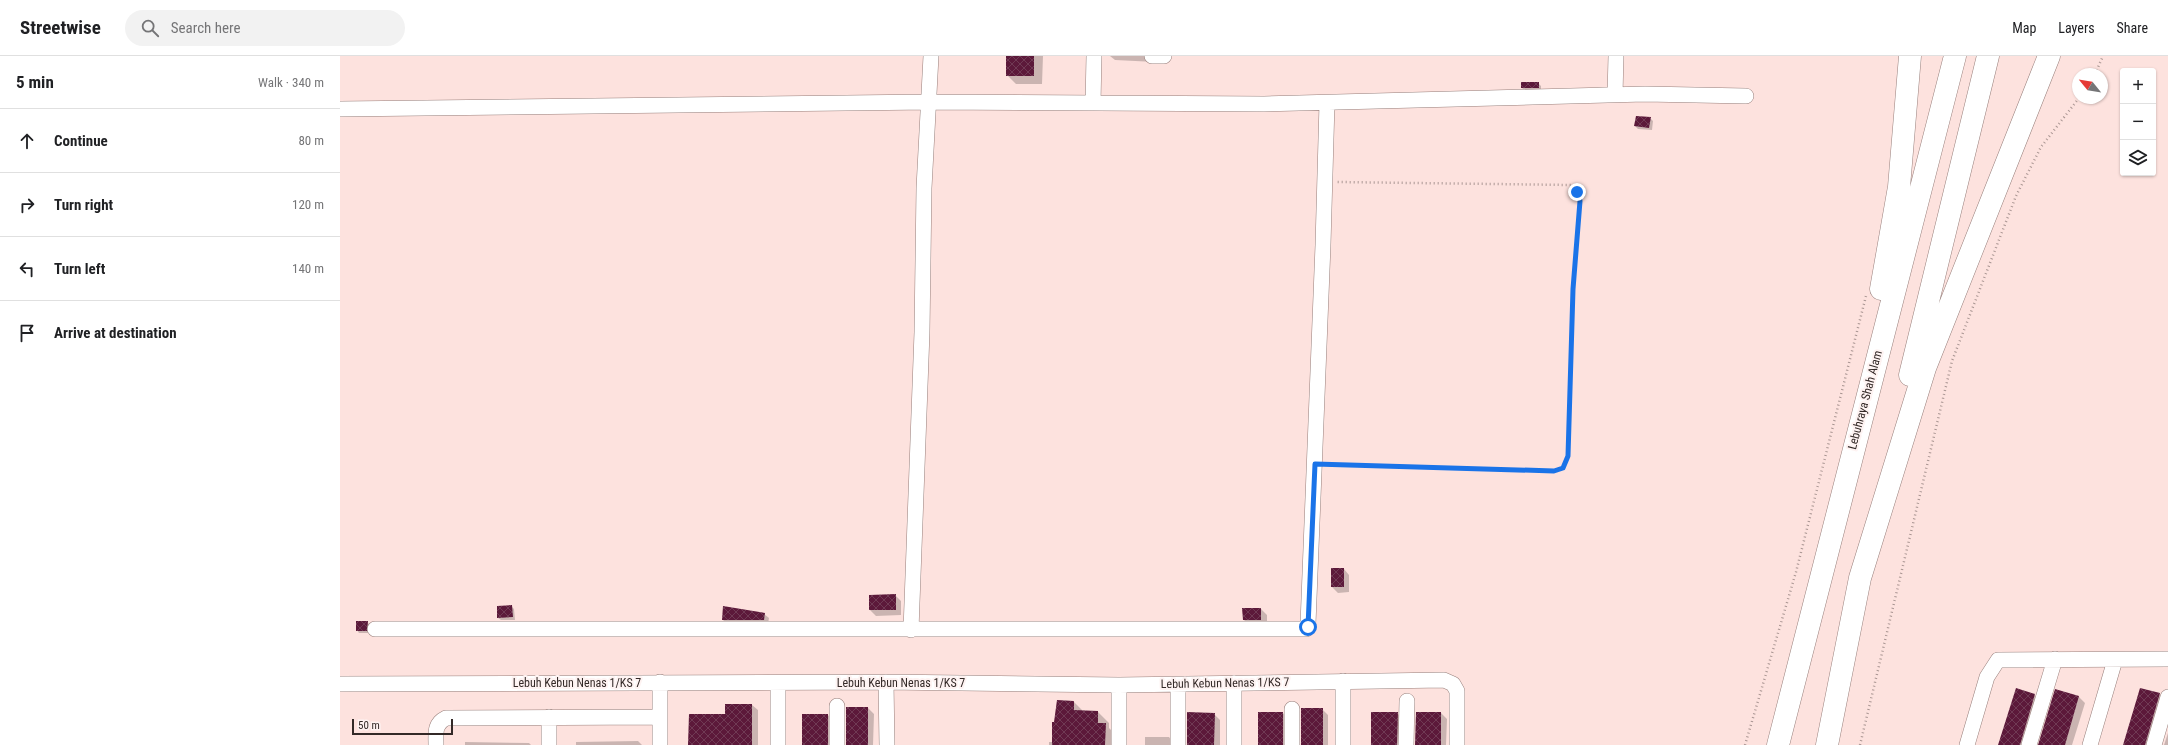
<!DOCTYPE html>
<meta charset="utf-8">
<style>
:root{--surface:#fff;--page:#f2f2f2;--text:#202124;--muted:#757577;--line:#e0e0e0}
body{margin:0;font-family:"Roboto Condensed",sans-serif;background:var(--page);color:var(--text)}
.controls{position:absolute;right:12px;top:12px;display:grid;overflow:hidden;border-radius:4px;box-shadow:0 1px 3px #0004}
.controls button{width:36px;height:36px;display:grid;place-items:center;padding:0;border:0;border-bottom:1px solid var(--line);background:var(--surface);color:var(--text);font:20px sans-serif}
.compass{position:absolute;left:1732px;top:12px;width:36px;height:36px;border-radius:50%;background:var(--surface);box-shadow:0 1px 3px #0004;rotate:300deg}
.scale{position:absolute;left:12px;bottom:10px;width:101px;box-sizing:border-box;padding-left:4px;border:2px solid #332927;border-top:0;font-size:11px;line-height:14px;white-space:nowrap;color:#332927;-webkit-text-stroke:3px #fef3f2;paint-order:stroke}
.stop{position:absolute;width:12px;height:12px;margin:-9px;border:3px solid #1a73e8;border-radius:50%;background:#fff}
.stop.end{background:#1a73e8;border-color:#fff;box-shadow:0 1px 4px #0008}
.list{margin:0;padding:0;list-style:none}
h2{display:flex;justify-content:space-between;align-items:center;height:52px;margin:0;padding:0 16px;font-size:17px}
h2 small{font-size:13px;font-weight:400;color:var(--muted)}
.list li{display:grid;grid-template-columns:26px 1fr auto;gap:12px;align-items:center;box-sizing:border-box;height:64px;padding:0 16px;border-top:1px solid var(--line)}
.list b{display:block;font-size:15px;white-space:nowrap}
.list em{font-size:13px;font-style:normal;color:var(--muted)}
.icon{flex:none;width:22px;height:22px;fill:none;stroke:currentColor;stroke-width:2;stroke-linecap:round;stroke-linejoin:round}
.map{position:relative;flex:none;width:1828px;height:689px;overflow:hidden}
header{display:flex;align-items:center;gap:24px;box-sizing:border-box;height:56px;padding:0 20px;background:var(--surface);border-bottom:1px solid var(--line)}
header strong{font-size:19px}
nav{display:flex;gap:22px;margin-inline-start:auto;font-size:14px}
.search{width:280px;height:36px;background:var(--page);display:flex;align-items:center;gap:10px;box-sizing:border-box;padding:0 14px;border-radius:22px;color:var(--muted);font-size:15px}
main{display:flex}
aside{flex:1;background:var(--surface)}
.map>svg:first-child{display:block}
</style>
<header>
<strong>Streetwise</strong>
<div class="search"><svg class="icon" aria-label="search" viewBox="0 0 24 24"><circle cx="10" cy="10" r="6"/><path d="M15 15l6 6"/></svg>Search here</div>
<nav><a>Map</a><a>Layers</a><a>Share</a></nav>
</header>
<main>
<aside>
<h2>5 min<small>Walk · 340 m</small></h2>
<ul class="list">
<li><svg class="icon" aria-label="ahead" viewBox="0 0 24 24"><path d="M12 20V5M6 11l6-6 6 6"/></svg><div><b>Continue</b></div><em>80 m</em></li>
<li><svg class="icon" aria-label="right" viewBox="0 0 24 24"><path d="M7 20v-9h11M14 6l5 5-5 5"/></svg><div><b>Turn right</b></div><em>120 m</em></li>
<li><svg class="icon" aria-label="left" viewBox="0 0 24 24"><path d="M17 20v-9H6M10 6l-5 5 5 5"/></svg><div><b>Turn left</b></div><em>140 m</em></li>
<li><svg class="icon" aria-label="arrive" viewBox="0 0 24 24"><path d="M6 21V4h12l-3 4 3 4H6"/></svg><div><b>Arrive at destination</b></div></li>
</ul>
</aside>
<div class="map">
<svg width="1828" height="689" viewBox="0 0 1828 689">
<defs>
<pattern id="building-cross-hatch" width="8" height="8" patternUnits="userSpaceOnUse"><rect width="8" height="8" fill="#5c193a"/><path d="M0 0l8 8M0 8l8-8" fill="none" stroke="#703a54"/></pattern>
</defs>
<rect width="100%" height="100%" fill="#fde2de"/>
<!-- shadow -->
<path fill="#0003" d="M667,0h36l-1,28h-26l-9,-9z
M770,0h61l-16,6 -40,-2z
M1198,27l3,3v4h-17l-2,-2z
M1310,62l3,3 -1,9 -14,-1 -3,-3z
M1004,513l5,6v17l-11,1 -6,-6z
M555,539l6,6v14l-25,1 -6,-6z
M172,551l2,2 1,11h-14l-3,-2z
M921,553l6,6v10h-18l-5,-5z
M424,558l5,4 -1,6h-41l-4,-4z
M27,566l3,3 -1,8h-10l-2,-3z
M1716,635l23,6 6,6 -13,42h-33z
M1819,638l6,6 -13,45h-28z
M1694,639l6,6 -13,44h-28z
M718,645l16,1 10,10h14l11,11v5l8,8v9h-68v-3h4z
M412,649l6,5v35h-69l37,-30z
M528,652l6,6 -1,31h-26z
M982,653l6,6v30h-26z
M943,657l5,6v26h-29z
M1057,657l6,6v26h-31z
M1101,657l6,6 -1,26h-30z
M874,658l6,6v25h-32z
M488,659l5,6v24h-30z
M1828,677v12h-4z
M805,681h24l6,8h-30z
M298,685l4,4h-66v-3z
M125,686l64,1 2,2h-66z"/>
<!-- building -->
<path fill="url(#building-cross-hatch)" d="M666,0h28v20h-28z
M1181,26h18v6h-18z
M1296,60l15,1 -2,11 -15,-2z
M991,512h13v19h-13z
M556,538v16h-27v-15z
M172,549l1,12 -16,1v-12z
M383,550l42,7 -1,7h-42z
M902,552h19v12h-18z
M16,565h12l-1,10h-11z
M1676,632l19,6 -15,51h-22z
M1800,632l20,5 -15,52h-22z
M1715,633l24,7 -14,49h-27z
M717,644l17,1v9l24,1v12h8l-1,22h-53v-23h2z
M385,648h27v41h-64l1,-31h36z
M506,651h22v38h-22z
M961,652h22v37h-22z
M847,656l28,1 -1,32h-27z
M918,656h25v33h-25z
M1031,656h27l-1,33h-26z
M1076,656h25v33h-26z
M462,658h26v31h-26z"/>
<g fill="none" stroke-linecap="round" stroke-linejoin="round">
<!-- minor casing -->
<g stroke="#977f7b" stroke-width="16">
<path id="minor" d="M812,0h12
M1275,39l1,-39
M753,47l1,-47
M0,53l589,-7 335,2 381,-10 101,2
M35,573h931l2,-5 15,-379 4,-142
M571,574l11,-298 2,-144 7,-132
M1003,625v64
M320,626v63
M546,626l1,63
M0,628l546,-2 233,3 325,-5 9,4 4,7v54
M209,661v28
M96,689c0,-12 -2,-21 10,-27l214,-1
M438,689v-62
M497,689v-39
M779,689v-60
M838,689v-60
M894,689v-62
M952,689v-36
M1066,689l1,-44
M1627,689l20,-68 11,-17 170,-1
M1689,689l26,-86
M1750,689l25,-85
M1814,689l14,-48"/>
</g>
<!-- highway casing -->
<g stroke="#977f7b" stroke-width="23">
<path id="highway" d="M1541,233l18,-102 11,-131
M1570,319l78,-319
M1438,689l177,-689
M1487,689l33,-167 65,-210 124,-312"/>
</g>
<!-- path -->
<path stroke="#aa9693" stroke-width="2.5" stroke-dasharray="1 3" stroke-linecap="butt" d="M1755,18l8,-18
M987,408l227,7 9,-3 5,-12 5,-167 7,-88 -3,-9 -6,-7 -234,-3
M1405,689l51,-173 70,-276
M1520,689l92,-384 64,-165 25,-49 38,-49"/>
<!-- minor -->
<use href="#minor" stroke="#fff" stroke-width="15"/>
<!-- highway -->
<use href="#highway" stroke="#fff" stroke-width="22"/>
</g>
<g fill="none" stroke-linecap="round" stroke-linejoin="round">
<!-- route -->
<path stroke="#1a73e8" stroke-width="5" d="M968,571l7,-163 239,7 9,-3 5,-12 5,-167 7,-88 -3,-9"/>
</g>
<g text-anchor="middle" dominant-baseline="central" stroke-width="4" stroke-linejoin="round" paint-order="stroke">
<!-- street labels -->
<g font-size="12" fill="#332927" stroke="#fef3f2">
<text transform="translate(1525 344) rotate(-75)">Lebuhraya Shah Alam</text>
<text x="237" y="627">Lebuh Kebun Nenas 1/KS 7</text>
<text x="561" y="627">Lebuh Kebun Nenas 1/KS 7</text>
<text transform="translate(885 627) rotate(-1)">Lebuh Kebun Nenas 1/KS 7</text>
</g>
</g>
</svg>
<div class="controls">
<button>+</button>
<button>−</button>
<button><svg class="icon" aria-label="layers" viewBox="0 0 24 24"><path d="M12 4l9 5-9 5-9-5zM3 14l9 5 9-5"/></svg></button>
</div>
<svg class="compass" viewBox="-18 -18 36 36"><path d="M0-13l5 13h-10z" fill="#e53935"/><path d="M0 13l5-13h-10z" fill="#757577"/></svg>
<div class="scale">50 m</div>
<div class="stop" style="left:968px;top:571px"></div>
<div class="stop end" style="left:1237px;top:136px"></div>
</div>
</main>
